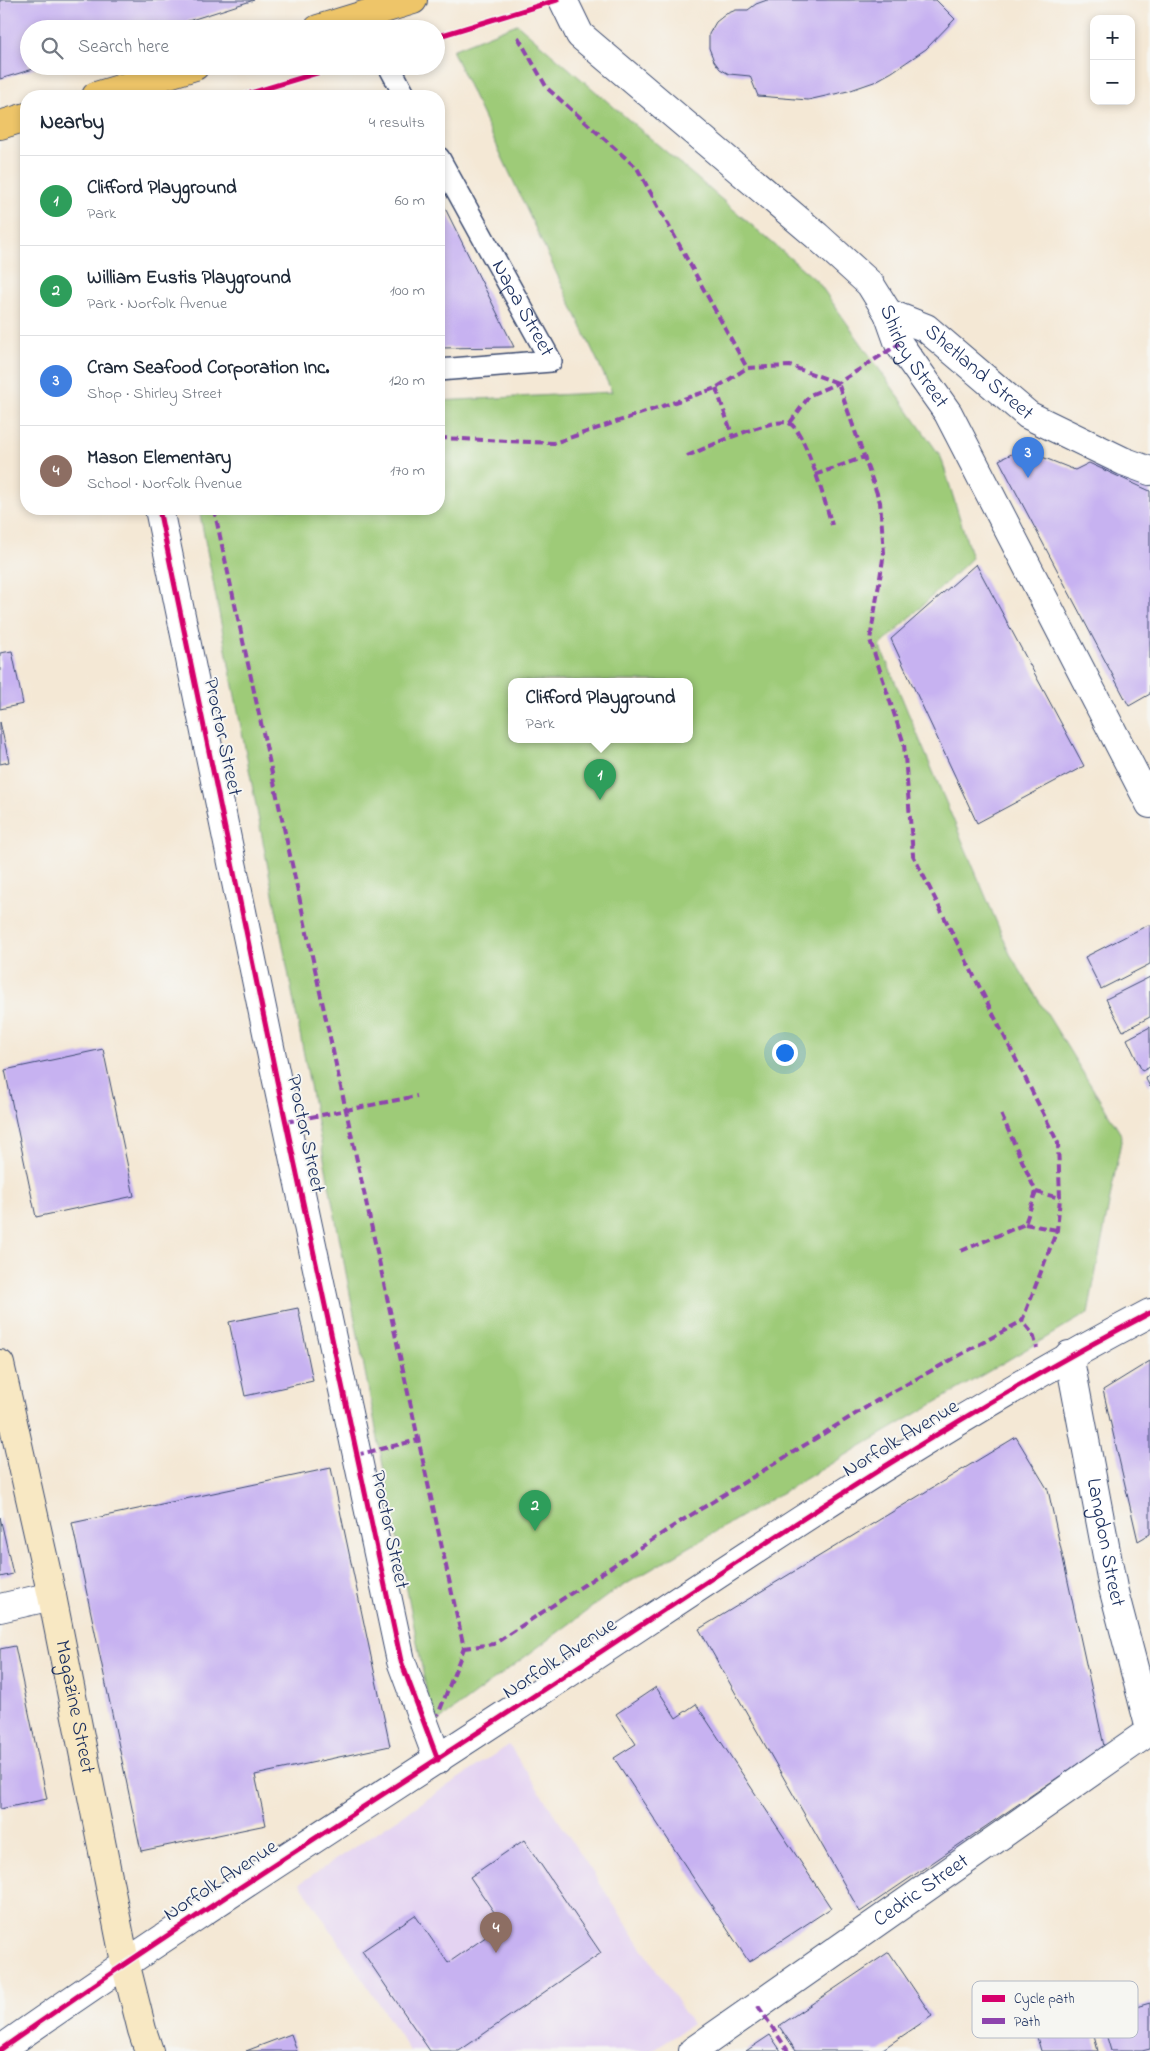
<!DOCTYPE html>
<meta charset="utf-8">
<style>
:root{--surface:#fff;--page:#f6f6f7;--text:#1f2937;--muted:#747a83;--line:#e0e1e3;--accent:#d1495b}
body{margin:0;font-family:"Indie Flower",sans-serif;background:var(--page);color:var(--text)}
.controls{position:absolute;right:15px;top:15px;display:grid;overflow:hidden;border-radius:10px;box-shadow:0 2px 8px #0003}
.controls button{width:45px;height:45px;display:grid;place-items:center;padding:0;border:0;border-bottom:1px solid var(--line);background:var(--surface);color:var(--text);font:25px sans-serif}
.you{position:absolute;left:784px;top:1052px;width:18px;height:18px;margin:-12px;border:4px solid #fff;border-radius:50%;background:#1a73e8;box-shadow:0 0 0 8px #1a73e833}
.badge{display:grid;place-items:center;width:32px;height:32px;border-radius:50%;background:var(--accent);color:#fff;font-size:16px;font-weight:700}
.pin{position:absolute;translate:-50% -41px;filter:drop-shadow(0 1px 2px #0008)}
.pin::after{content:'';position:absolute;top:26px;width:18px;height:15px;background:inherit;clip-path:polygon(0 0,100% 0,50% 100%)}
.popup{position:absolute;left:508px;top:678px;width:185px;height:65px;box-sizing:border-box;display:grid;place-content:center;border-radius:10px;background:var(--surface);filter:drop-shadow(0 1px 4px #0005);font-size:16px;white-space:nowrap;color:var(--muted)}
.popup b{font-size:19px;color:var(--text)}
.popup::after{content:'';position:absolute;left:50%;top:100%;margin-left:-10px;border:10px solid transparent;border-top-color:var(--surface)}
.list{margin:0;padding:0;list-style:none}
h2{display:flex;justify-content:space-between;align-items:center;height:65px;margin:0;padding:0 20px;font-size:21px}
h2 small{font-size:16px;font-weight:400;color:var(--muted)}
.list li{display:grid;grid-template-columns:32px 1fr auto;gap:15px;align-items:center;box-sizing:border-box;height:90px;padding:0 20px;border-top:1px solid var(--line)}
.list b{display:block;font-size:19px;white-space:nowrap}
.list p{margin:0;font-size:16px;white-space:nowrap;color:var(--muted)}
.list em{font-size:16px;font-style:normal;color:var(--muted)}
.icon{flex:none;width:28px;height:28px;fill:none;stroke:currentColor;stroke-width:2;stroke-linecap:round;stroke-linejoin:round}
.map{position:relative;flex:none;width:1150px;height:2051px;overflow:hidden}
.search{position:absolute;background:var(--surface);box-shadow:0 2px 8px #0003;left:20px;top:20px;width:425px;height:55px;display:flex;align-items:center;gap:12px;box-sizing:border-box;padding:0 18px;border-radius:28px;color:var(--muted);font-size:19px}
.panel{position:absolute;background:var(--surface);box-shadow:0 2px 8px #0003;left:20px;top:90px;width:425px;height:425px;border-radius:20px}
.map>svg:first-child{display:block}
</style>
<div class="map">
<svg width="1150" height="2051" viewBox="0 0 1150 2051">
<rect width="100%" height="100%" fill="#f6f6f2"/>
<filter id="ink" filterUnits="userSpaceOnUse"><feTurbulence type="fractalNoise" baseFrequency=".02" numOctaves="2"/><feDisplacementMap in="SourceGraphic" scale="10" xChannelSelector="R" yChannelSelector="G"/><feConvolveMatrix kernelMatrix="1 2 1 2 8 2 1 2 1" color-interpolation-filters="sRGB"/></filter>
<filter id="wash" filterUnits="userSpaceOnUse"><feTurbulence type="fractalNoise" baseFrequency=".0096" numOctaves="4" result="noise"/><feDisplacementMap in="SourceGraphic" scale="20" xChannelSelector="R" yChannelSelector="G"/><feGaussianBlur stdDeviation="1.12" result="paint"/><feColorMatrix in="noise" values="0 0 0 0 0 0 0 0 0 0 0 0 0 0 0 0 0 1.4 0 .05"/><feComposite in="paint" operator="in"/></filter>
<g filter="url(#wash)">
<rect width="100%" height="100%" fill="#f4e8d5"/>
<!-- built -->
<path fill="#e4d3f2" d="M509,1745l183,279 -41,27h-241l-110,-168z"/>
<!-- green -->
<path fill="#9ecb78" stroke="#5c7d6b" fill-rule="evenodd" d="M517,24l301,258 123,175 31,101 -92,88 130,308 112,182 -34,177 -477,280 -178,132 -234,-1216h240v-108l173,-9 -160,-342zM511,681h178v58h-178z"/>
<g id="blocks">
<!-- building -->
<path fill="#c7b2f1" d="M0,0h254l-91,29h-134v37l11,1 -40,12z
M767,0h169l19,19 -29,30 -34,23 -18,10 -26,9 -40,9 -50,-4 -8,-20 -21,-2 -9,-5 -6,-8 -5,-13v-14l7,-12 10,-8 10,-4h12l8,-6z
M439,196l75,151 -75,1z
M1022,449l53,21 14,-7 61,28v203l-21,12 -130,-246z
M976,564l108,202 -107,57 -86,-184z
M12,651l11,53 -23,5v-56z
M0,722l9,40 -9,2z
M1150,924v40l-49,25 -16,-32z
M1150,977v40l-27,14 -17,-32z
M1150,1027v40l-8,4 -15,-32z
M103,1049l31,147 -98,21 -31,-147z
M1150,1075v12l-5,-10z
M298,1308l15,73 -68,15 -16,-74z
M1150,1361v173l-12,7 -35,-151z
M1016,1437l32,53 56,256 -244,166 -161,-283z
M331,1468l59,278 -135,29 11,50 -125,26 -69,-328z
M0,1517l13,57 -13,3z
M15,1646l32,153 -47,10v-160z
M656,1687l20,31 20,-14 135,204 -82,54 -135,-204 22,-14 -20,-30z
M524,1840l77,113 -142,98h-29l-68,-100 53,-36 33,48 55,-38 -33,-48z
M889,1952l43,64 -52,35h-84l-17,-25z
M1150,2003v46l-8,2h-31l-10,-34z
M1090,2021l8,30h-57l-4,-14z
M291,2034l6,17h-51z
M770,2035l11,16h-35z"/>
</g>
</g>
<g filter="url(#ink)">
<use href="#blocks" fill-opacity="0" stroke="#3c4b70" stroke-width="1"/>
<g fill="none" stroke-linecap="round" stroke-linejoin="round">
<!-- service casing -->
<g stroke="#3c4b70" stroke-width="24">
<g id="service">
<path d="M389,66l16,30"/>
<path id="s1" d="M439,158l112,203 -112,9"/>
</g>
</g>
<!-- minor casing -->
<g stroke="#3c4b70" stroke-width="30">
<g id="minor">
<path id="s2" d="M563,0l17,35 237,201 53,48 18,29 11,31 49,69 202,391"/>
<path id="s3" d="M888,313l38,15 102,87 95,46 27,10"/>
<path d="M159,509l118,572 124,580 37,99"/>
<path id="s4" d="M1069,1355l44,233 37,141"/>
<path d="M0,1608l52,-12"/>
<path d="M0,2050c183,-129 373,-248 561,-372 193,-127 384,-258 589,-365"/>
<path id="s5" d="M693,2051l457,-320"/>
</g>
</g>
<!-- secondary casing -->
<g stroke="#3c4b70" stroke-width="30">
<g id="secondary">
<path id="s6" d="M0,1364l52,232 73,366 17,68 7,21"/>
</g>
</g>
<!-- primary casing -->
<g stroke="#3c4b70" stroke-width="30">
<path id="primary" d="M318,29l95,-29
M96,96l99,-30
M0,125l26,-8"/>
</g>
<!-- service -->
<use href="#service" stroke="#fff" stroke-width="21"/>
<!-- minor -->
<use href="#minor" stroke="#fff" stroke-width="28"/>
<!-- secondary -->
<use href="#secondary" stroke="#f8e8c3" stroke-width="28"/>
<!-- primary -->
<use href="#primary" stroke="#eec569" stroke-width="28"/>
<!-- quiet -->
<path stroke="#8e44ad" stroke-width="4" stroke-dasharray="8 4" stroke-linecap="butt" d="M518,37l29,51 90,80 110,200
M716,388l17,49
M790,423l20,-28 28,-12 61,-39
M439,438l115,5 162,-55 31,-20 43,-2 48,17 42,119 4,51 -14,87 34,104 9,111 145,288 2,55 -3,32 -35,91 11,13 4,14
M687,456c19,-8 85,-39 102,-33 16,6 37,83 43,102
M815,475l49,-18
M214,509l250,1139 -26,67
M286,1122l131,-26
M1036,1192l24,6
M1025,1224l32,6
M961,1251l64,-27 11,-32 -35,-78
M356,1455l62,-15
M464,1648l30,-4 184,-121 200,-123 144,-79
M758,2006l30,45"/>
<!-- cycleway casing -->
<g stroke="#f6f6f2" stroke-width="8">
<path id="cycleway" d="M436,37l121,-37
M241,96l99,-30
M159,509l118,572 124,580 37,99
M0,2050c183,-129 373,-248 561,-372 193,-127 384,-258 589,-365"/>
</g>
<!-- cycleway -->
<use href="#cycleway" stroke="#d6006c" stroke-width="5"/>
</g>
</g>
<g text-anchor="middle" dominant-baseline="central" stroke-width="4" stroke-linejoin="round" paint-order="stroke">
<!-- street labels -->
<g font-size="21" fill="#1b2f5e" stroke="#f6f6f2">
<text stroke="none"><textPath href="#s1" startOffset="172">Napa Street</textPath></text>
<text stroke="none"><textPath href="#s2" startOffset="506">Shirley Street</textPath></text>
<text stroke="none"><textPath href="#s3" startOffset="110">Shetland Street</textPath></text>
<text transform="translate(222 737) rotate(78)">Proctor Street</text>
<text transform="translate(305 1134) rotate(78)">Proctor Street</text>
<text transform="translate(901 1439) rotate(-31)">Norfolk Avenue</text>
<text transform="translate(389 1530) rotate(78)">Proctor Street</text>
<text stroke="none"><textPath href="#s4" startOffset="191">Langdon Street</textPath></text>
<text transform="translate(560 1659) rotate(-33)">Norfolk Avenue</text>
<text stroke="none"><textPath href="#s6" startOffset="351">Magazine Street</textPath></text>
<text transform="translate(221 1881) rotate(-33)">Norfolk Avenue</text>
<text stroke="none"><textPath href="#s5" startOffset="279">Cedric Street</textPath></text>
</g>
</g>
<!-- legend -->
<rect x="972" y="1981" width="166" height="57" rx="8" fill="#f6f6f2" stroke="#b4bac6" stroke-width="1"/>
<rect x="982" y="1995" width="23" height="7" fill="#d6006c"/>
<rect x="982" y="2018" width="23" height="6" fill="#8e44ad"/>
<g font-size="14" fill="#1b2f5e">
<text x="1014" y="2003">Cycle path</text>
<text x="1014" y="2026">Path</text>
</g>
</svg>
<div class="controls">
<button>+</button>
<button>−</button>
</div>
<div class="you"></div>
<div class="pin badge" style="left:600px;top:800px;background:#2e9e5b">1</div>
<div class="popup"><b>Clifford Playground</b>Park</div>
<div class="pin badge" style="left:535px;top:1531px;background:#2e9e5b">2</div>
<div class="pin badge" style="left:1028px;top:478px;background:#3f7fe0">3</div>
<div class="pin badge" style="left:496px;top:1953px;background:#8d6e63">4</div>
<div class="search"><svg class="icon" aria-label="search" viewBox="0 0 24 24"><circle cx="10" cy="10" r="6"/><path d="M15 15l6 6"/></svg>Search here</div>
<section class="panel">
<h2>Nearby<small>4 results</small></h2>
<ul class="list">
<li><span class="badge" style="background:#2e9e5b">1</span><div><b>Clifford Playground</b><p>Park</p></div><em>60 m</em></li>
<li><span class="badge" style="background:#2e9e5b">2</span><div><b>William Eustis Playground</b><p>Park · Norfolk Avenue</p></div><em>100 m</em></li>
<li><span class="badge" style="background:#3f7fe0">3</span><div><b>Cram Seafood Corporation Inc.</b><p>Shop · Shirley Street</p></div><em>120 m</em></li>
<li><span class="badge" style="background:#8d6e63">4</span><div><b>Mason Elementary</b><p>School · Norfolk Avenue</p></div><em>170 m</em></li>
</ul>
</section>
</div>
